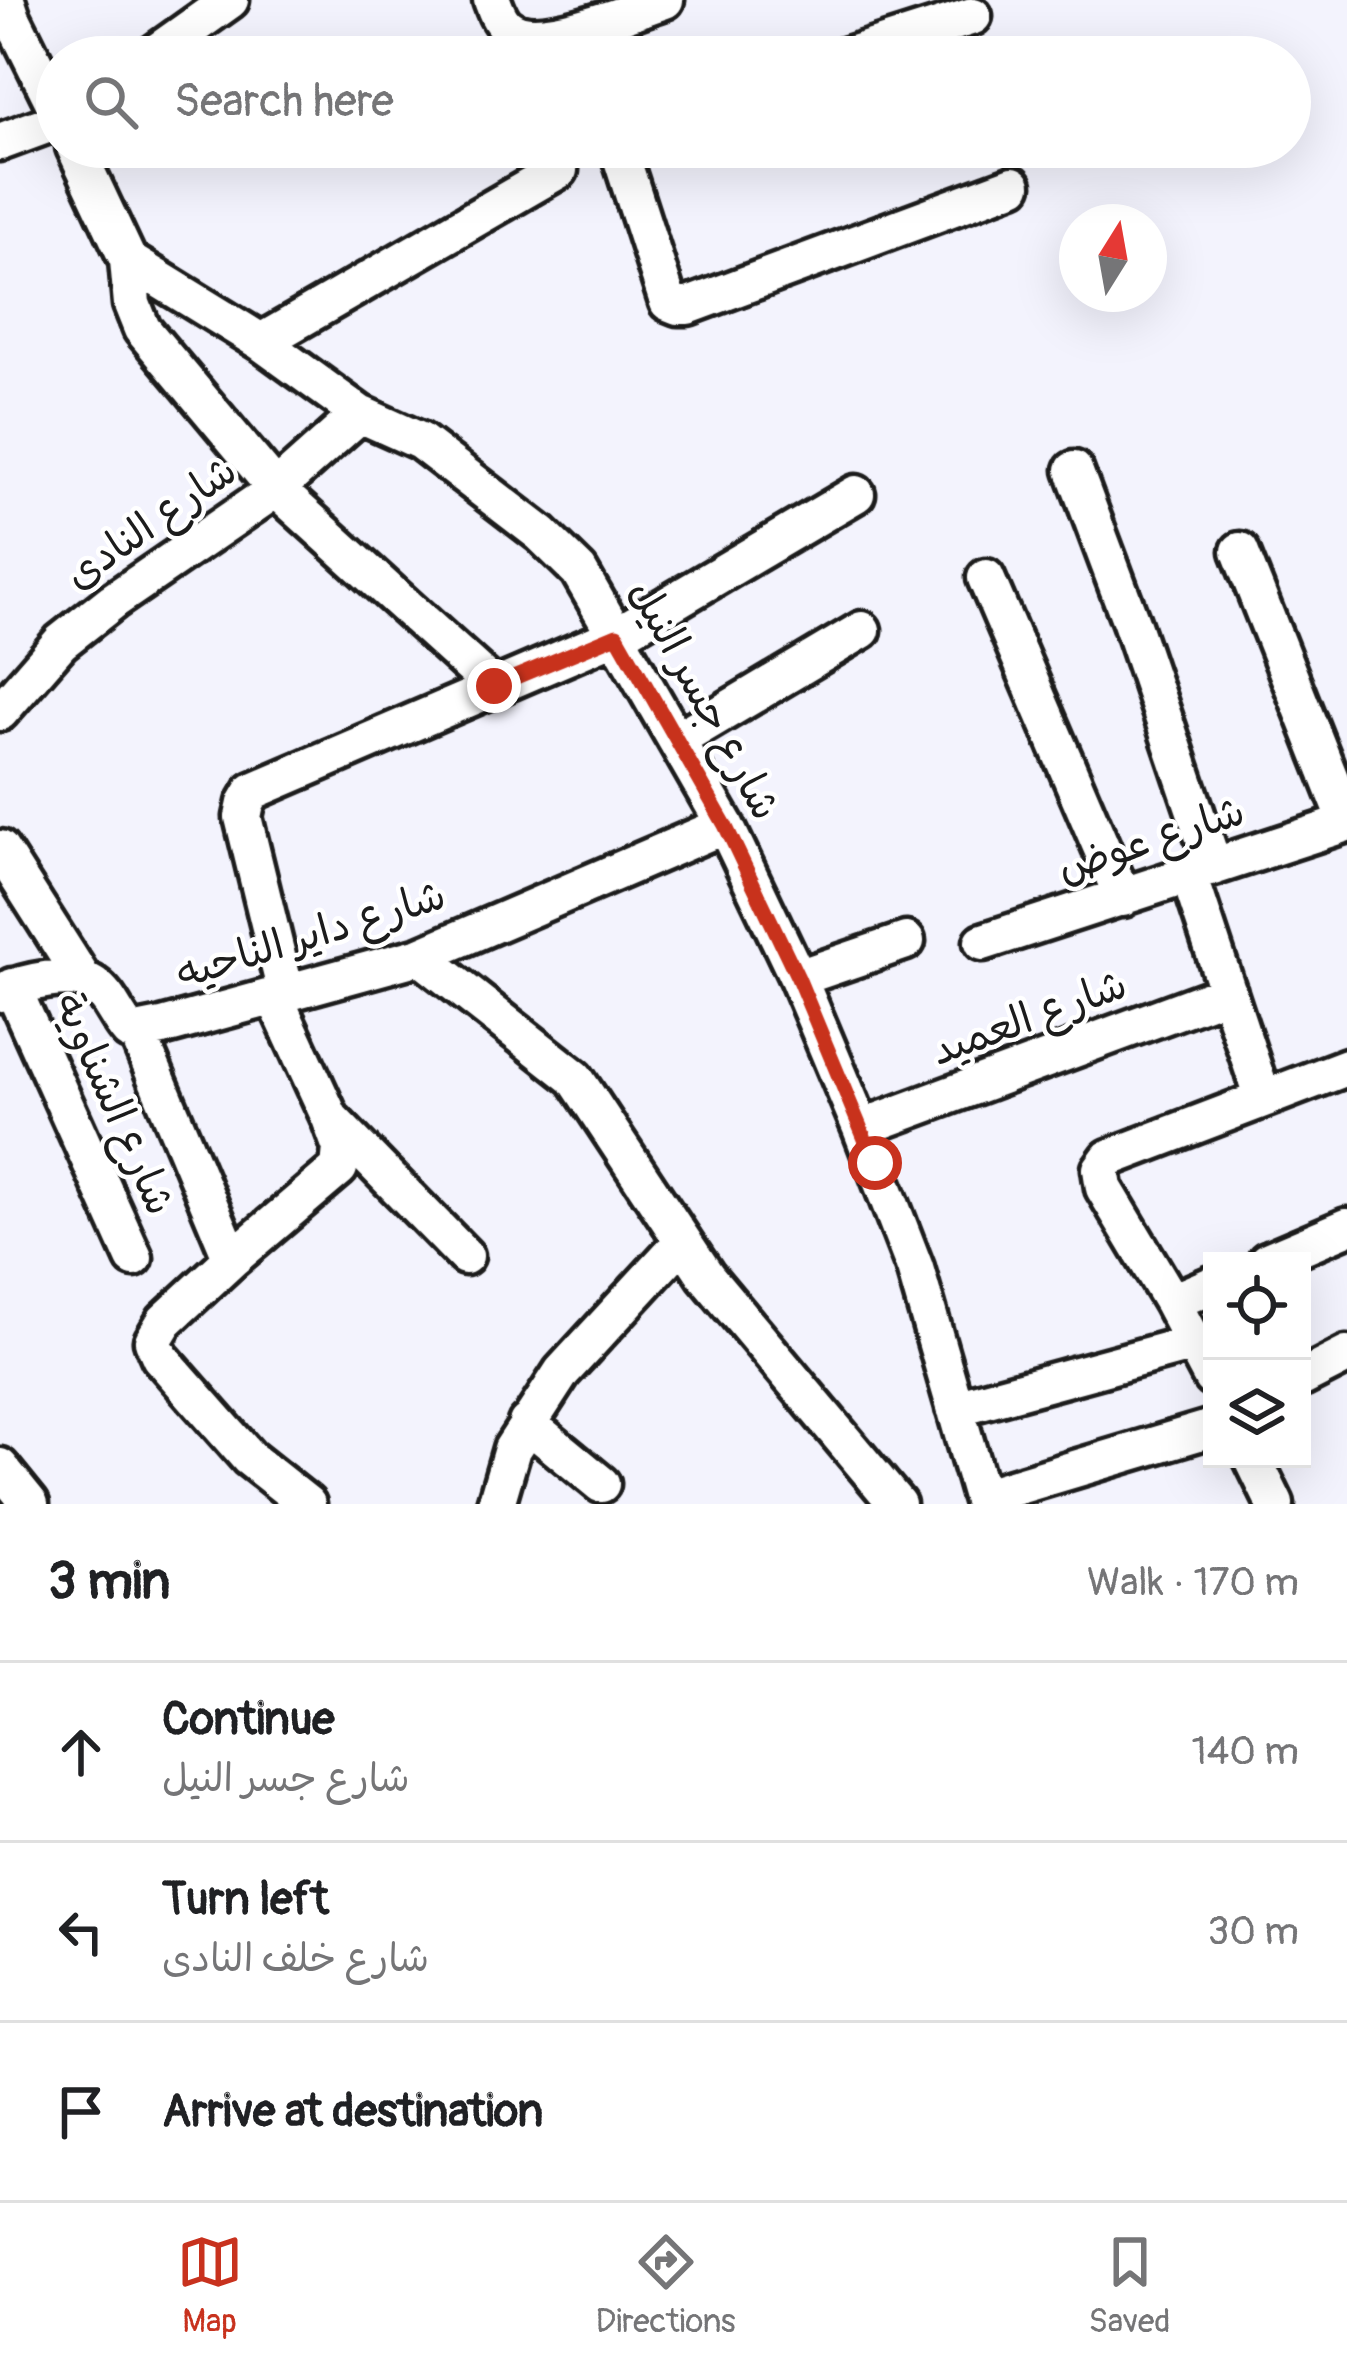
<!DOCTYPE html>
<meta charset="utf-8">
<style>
:root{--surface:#fff;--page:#f2f2f2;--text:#202124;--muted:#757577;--line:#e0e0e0;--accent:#c8321e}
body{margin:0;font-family:Pangolin,"Playpen Sans Arabic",sans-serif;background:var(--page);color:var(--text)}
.controls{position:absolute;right:36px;bottom:36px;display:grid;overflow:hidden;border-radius:0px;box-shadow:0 12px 48px #0002}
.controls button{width:108px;height:108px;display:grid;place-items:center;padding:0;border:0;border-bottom:3px solid var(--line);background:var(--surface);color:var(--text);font:60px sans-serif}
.compass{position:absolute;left:1059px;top:204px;width:108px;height:108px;border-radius:50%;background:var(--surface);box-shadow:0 12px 48px #0002;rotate:11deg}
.stop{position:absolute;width:36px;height:36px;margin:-27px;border:9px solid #c8321e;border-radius:50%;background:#fff}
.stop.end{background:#c8321e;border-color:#fff;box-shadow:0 3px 12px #0008}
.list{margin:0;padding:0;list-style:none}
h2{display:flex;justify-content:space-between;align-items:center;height:156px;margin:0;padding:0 48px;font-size:51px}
h2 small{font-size:39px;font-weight:400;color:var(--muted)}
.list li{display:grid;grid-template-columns:78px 1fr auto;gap:36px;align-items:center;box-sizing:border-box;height:180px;padding:0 48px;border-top:3px solid var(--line)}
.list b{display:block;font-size:45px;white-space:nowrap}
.list p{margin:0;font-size:39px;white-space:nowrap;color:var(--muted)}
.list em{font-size:39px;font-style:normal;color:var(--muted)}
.icon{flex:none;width:66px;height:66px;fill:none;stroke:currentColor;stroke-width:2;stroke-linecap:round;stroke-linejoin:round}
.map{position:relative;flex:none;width:1347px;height:1504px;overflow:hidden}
.search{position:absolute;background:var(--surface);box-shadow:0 12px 48px #0002;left:36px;right:36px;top:36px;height:132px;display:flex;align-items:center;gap:30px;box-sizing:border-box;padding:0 42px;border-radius:66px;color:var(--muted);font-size:45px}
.sheet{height:696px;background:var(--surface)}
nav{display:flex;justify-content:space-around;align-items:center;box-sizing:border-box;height:168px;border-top:3px solid var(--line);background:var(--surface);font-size:33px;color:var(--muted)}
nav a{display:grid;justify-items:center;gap:6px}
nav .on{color:var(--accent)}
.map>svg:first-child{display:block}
</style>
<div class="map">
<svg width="1347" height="1504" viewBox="0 0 1347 1504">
<rect width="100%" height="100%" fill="#f3f3fd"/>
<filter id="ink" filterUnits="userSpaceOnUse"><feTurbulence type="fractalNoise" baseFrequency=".00833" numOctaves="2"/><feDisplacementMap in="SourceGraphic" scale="24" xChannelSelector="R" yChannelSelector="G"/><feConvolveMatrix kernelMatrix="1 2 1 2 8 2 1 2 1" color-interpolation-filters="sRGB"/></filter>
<g filter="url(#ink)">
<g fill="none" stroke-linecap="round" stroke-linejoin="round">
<!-- minor casing -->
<g stroke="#1c1c1c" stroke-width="45">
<path id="minor" d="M6,0l6,18 45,91
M492,0c3,8 7,20 14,26 28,26 126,-15 159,-26
M150,57l80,-57
M844,57l129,-41
M0,142l57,-21
M75,147l53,113 133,82 99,72 60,27 121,93 38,37 146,254 73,153 63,150 54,140 68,236
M618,147l50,155 10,4h10l325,-121
M128,260l4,44 10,25 134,160 217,197
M261,342l298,-172
M1074,470l57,152 83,245
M1240,551l107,271
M986,578l137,320
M0,712l61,-70 52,-41 163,-112 84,-75
M677,740l185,-110
M0,849l82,129
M1189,875l74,224
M983,942l364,-119
M420,956l155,122 131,198 191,228
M798,978l108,-37
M12,987l122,271
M0,993c21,-10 74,-23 94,-8 16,11 22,32 35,46l8,1 25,-5 258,-71 305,-131
M286,993l-43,-176 3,-14 7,-12 364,-156 239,-141
M274,996l56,122 135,138
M137,1032l95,227
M861,1128l367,-136
M1267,1261l80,-34
M1172,1302l40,-17
M1212,1378l-40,-76 -68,-114 -3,-19 8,-11 238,-91
M1302,1378l45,-23
M955,1408l239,-65
M527,1423l74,61
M1253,1459l22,45
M0,1467l30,37
M981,1497l231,-69
M307,1504l-58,-46 -89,-101 -7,-16 12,-20 67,-62 107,-91 2,-20 -11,-30
M496,1504l16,-55 50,-77 121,-131"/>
</g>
<!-- minor -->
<use href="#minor" stroke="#fff" stroke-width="36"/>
</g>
</g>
<g fill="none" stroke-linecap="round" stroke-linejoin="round" filter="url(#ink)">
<!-- route -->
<path stroke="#c8321e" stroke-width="15" d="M494,686l123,-51 108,190 73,153 77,185"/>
</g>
<g text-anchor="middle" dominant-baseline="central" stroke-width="9" stroke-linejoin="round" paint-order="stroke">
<!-- street labels -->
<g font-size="42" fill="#1c1c1c" stroke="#fff">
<text transform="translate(151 523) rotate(-35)">شارع النادى</text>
<text transform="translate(704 700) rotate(61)">شارع جسر النيل</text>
<text transform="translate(1151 840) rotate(-18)">شارع عوض</text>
<text transform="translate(311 935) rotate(-17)">شارع داير الناحيه</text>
<text transform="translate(1029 1018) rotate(-20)">شارع العميد</text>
<text transform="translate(114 1104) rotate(66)">شارع الشناوية</text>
</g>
</g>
</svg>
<div class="controls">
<button><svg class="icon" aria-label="locate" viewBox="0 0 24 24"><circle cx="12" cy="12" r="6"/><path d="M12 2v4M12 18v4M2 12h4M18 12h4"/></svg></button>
<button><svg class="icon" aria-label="layers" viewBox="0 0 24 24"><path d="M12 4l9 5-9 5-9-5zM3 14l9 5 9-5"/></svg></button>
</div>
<svg class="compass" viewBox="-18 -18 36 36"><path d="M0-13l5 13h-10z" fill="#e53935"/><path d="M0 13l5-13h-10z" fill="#757577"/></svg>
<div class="stop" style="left:875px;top:1163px"></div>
<div class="stop end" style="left:494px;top:686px"></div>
<div class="search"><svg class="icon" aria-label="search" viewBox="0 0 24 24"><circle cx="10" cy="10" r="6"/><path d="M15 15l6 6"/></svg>Search here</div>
</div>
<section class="sheet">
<h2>3 min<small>Walk · 170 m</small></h2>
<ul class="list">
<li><svg class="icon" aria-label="ahead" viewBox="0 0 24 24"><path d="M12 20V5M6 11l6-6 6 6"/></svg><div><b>Continue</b><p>شارع جسر النيل</p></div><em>140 m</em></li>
<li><svg class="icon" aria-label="left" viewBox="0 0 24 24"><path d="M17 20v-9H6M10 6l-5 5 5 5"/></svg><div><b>Turn left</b><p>شارع خلف النادى</p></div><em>30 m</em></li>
<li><svg class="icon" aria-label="arrive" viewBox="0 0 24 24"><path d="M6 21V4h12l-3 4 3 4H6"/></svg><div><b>Arrive at destination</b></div></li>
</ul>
</section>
<nav>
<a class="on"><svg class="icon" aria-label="map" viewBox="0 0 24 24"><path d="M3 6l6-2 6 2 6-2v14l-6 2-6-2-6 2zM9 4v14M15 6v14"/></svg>Map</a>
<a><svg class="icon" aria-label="directions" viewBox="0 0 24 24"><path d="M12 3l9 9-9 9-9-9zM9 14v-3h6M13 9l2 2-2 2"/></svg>Directions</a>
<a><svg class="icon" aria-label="saved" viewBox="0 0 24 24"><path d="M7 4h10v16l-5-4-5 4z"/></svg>Saved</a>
</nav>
